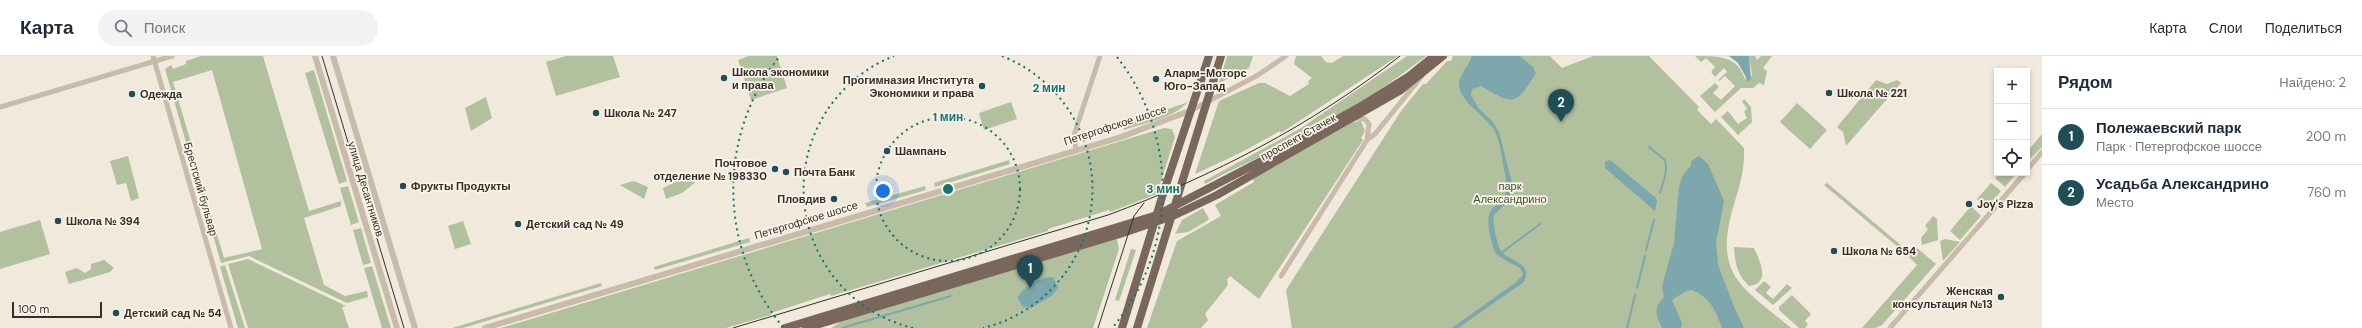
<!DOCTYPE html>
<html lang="ru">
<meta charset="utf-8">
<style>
:root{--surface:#fff;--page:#f2f2f3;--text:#1f2937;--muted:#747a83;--line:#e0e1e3;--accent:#1f4e56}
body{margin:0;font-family:"DM Sans",sans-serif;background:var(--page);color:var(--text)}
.controls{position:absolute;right:12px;top:12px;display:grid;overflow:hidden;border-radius:0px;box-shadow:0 2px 6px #0003}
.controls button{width:36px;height:36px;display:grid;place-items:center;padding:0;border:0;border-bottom:1px solid var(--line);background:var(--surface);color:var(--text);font:20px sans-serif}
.scale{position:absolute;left:12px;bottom:10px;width:90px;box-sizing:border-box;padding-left:4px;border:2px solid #362e28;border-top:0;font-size:11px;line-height:14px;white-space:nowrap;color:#362e28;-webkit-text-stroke:3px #f9f3e9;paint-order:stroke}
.you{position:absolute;left:883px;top:135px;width:14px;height:14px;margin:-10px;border:3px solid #fff;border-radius:50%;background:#1a73e8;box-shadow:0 0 0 6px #1a73e833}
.badge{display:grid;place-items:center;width:26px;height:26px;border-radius:50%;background:var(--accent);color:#fff;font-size:13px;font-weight:700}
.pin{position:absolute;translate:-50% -33px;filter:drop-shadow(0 1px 2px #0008)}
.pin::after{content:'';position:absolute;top:21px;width:14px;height:12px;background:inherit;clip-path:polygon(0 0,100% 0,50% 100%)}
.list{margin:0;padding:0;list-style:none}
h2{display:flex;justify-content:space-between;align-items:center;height:52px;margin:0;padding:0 16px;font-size:17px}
h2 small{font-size:13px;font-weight:400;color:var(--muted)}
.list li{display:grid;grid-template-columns:26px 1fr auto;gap:12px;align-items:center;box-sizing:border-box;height:56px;padding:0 16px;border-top:1px solid var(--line)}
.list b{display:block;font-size:15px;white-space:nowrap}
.list p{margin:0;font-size:13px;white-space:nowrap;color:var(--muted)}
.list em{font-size:13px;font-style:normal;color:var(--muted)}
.icon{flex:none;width:22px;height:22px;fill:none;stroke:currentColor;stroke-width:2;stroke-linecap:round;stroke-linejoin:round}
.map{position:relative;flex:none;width:2042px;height:272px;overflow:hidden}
header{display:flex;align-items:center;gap:24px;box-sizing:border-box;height:56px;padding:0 20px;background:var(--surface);border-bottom:1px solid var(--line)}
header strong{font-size:19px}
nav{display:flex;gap:22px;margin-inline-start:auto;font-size:14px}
.search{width:280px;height:36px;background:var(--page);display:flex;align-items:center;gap:10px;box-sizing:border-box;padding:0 14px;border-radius:22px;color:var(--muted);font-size:15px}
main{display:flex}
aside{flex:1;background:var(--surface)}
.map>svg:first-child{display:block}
</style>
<header>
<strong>Карта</strong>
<div class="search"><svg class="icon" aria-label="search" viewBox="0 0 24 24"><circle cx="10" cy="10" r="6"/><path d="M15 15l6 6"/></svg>Поиск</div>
<nav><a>Карта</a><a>Слои</a><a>Поделиться</a></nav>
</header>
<main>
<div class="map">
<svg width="2042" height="272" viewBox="0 0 2042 272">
<rect width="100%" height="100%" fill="#f1e9dc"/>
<!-- green -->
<path fill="#b1c09d" d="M201,0h62l46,155 32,-10v5l-37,12 20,67 21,11 22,-5 1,6 -21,6 -98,-47 -28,7 -26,-91 2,-5 27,91 38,-9 -50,-179 -39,12 22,74 -4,4 -26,-91 6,-4 2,4 13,-5v-3z
M566,0h47l7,21 -64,19 -10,-34z
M749,0h28l10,32 -36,12 -13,-40z
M1227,0h26l-4,12 -30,15z
M1296,0h25l5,6 6,1 11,-7h55l-117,77 -1,-2 -40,22 -45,21 24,-73 40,-18h6l25,13 19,-12 -1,-3 4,-3 -18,-14z
M1407,0h19c-47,37 -99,68 -152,94 -23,12 -46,21 -69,34l-1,-3 97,-53z
M1453,0h97l12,12 31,-12h56l50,51 -2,3 14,14 5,-5 28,29c1,23 -5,39 -11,60 -20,69 11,80 58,120h-499l-6,-38 115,-179 22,-27h3l21,-23h4z
M1695,0c25,0 42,0 50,23l7,-4 -3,-19h6l2,4 4,-4h11l-9,12 4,3 -3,14 -5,-2 -6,5h-12l-26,24 -15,-16 15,-13 4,4 -6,6 8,7 14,-14 -10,-10 -6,5 -1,-1 9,-8 -3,-4 -9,9 -4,-5 4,-5 -9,-9 -5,4z
M314,14l33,111 -8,3 -34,-111z
M1876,24l11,4 10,-4 4,3 -55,63 -3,-14 -6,-5z
M486,41l6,21 -21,13 -6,-23z
M1744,43l7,8 1,15 -14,13 -17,-18 7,-6 10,13 9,-6 -3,-6 3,-4 -5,-6z
M1011,46l6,17 -33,11 -5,-17z
M1188,46c-14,16 -45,21 -64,28l-3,-4z
M1797,47l30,27 -17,19 -30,-27z
M1361,65l4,10 -4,7 2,2 -104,159 -29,-23 -3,4 1,5 -23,29 3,6 -7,8h-54l30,-87 44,-25 -6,-11 39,-23 -1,-3 100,-57z
M1164,72l8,1 3,8 -18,57 -47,18 -1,-2 -61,19v2l-217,65 -1,-2 -59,19v2l-45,13h-225z
M2042,78v13l-15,15v-10z
M128,100l11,42 -8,3 -5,-18 -9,2 -7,-24z
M1009,104l1,4 -75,23 -1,-4z
M682,117l15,8 -15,12 -16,6 -3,-11 12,-6z
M2000,117h15v2l-10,12 -10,-9z
M634,125l14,6 -4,12 -24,-14z
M1827,127l75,63 -3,2 -75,-63z
M1991,127l10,8 -14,16 -10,-8z
M348,130l11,36 -8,3 -11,-37z
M925,130l1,4 -59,17 -2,-4z
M1971,150l10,10 -21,24 -10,-9z
M1203,152l6,11 -2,2 -19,11 -13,2 7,-14z
M1933,160l4,3 1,21 -16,5 -1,-7 7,-9 -3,-3z
M40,164l10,34 -50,15v-37z
M463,165l8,23 -16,5 -7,-23z
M361,172l10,35 -8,2 -10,-35z
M749,182l1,4 -95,28 -1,-3z
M1117,183l2,10 -26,79h-262l11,-7z
M1945,183l15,3 -17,19 -3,-20z
M1734,191l20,1c5,11 18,36 -5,38 -12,-12 -14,-22 -15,-39z
M1917,192l19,16 -54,61 -7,3h-13l55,-63 -8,-8z
M1131,193l5,1 -17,51 -4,-1z
M248,203l98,47 -4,1 7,21h-101l-20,-64z
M104,204l10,8 -4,4 -41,12 -4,-12 12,-4 8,5 6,-4v-5z
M225,209l20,63h-7l-18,-61z
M372,210l19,62h-9l-18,-60z
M1764,225l7,6 -5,6 7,6 14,-15 5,4 -19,17 -18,-15z
M601,227l1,3 -139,42h-11z
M1792,239l19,19 -6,7 3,3 -3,4h-6l-20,-18v-3z"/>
<!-- water -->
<path fill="#7ca7ad" d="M1472,0h48l13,11 3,6c-21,35 -24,31 -55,13l-9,3 -1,6 8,14 13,12 7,11 13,51 -3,17 -15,15c-2,7 3,30 7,36 9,11 32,11 23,31l-66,46h-6l63,-45 8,-8 -2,-6c-8,-6 -23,-10 -27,-19 -3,-10 -10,-32 -2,-41 6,-6 13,-9 14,-18 2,-8 -2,-20 -3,-28 -2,-11 -4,-25 -10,-35 -8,-12 -35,-28 -34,-45 1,-9 10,-18 13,-27z
M1729,0h20l2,24 -3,1 -10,-18z
M1699,100l9,8 16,37 -8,42 2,22 17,44 9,19h-22c-6,-17 -12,-31 -30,-38l-6,1 -14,9 10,23 -1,5h-19c-5,-12 -10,-20 2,-30l-2,-12 12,-43 5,-56 3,-10 9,-12v-4z
M1610,104l46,38 1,3 -2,10 -50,-43v-6z
M1053,221l5,10 -5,8 -22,13 -8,-1 -5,-9c3,-10 24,-22 35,-21z"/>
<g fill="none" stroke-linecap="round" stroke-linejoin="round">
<!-- stream -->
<path stroke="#7ca7ad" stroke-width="2" d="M1649,91l16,13c3,12 -2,22 -5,33
M1646,194l8,-30
M1501,197l39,-29
M1637,232l8,-32
M842,272l109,-32
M1627,272l8,-33"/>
<!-- minor -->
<path stroke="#c9bba9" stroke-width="5" d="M153,0l78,272
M0,51l172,-51
M1192,54l66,-35 28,-19
M1367,84l8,-6 47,-58
M1076,94l-2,-12 1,-6 25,-76
M2027,114l15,-18
M1281,220l86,-136 2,-16 -4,-5 -10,-1
M1890,272l135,-155"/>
<!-- tertiary -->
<path stroke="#c9bba9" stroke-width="6" d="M315,0l82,272
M333,0l82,272
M485,272l636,-191 71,-27"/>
<!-- primary -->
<path stroke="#78675a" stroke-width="8" d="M785,272l372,-113 122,-63 84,-47 45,-28 26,-21
M806,272l314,-94 53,-18 44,-21 184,-105 42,-34
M1122,272l41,-134 46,-138
M1137,272l84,-272"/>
<!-- tram -->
<path stroke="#362e28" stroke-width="1" d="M322,0l82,272
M733,272l375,-113c105,-39 204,-90 292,-159
M1098,272l36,-112 10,-13"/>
</g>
<!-- distance rings -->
<g fill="none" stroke="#0f766e" stroke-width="2" stroke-dasharray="2 4">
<circle cx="948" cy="133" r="72"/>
<path d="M913 272A143 143 0 0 1 894 0M1002 0A143 143 0 0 1 983 272"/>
<path d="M783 271A215 215 0 0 1 779 1M1117 1A215 215 0 0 1 1113 271"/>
</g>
<!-- markers -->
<g fill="#1f4e56" stroke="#f9f3e9" stroke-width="1.5">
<circle cx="724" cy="22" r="4"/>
<circle cx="1156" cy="23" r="4"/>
<circle cx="982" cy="30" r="4"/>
<circle cx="1829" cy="37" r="4"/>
<circle cx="132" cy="38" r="4"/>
<circle cx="596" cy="57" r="4"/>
<circle cx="887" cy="95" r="4"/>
<circle cx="775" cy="113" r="4"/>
<circle cx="786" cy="116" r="4"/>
<circle cx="403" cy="130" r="4"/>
<circle cx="834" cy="143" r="4"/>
<circle cx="1969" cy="148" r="4"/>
<circle cx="58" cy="165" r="4"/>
<circle cx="518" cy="168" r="4"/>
<circle cx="1834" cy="195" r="4"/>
<circle cx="2001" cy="241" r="4"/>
<circle cx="116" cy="257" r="4"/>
</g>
<g text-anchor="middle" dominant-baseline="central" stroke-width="3.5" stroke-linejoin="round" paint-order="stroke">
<!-- poi labels -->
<g font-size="11" font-weight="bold" fill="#362e28" stroke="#f9f3e9" text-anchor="start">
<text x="732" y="16">Школа экономики<tspan x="732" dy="13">и права</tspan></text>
<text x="1164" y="17">Аларм-Моторс<tspan x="1164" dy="13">Юго-Запад</tspan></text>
<text x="974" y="24" text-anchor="end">Прогимназия Института<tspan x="974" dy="13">Экономики и права</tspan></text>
<text x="1837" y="37">Школа № 221</text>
<text x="140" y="38">Одежда</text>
<text x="604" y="57">Школа № 247</text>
<text x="895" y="95">Шампань</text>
<text x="767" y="107" text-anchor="end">Почтовое<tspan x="767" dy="13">отделение № 198330</tspan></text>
<text x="794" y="116">Почта Банк</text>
<text x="411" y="130">Фрукты Продукты</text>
<text x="826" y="143" text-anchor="end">Пловдив</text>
<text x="1977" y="148">Joy's Pizza</text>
<text x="66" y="165">Школа № 394</text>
<text x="526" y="168">Детский сад № 49</text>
<text x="1842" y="195">Школа № 654</text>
<text x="1993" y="235" text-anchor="end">Женская<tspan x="1993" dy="13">консультация №13</tspan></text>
<text x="124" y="257">Детский сад № 54</text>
</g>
<!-- street labels -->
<g font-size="11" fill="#362e28" stroke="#f9f3e9">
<text transform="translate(1115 69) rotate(-18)">Петергофское шоссе</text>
<text transform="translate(1298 81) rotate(-29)">проспект Стачек</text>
<text transform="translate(201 133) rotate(74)">Брестский бульвар</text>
<text transform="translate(366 133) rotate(73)">улица Десантников</text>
<text transform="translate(806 164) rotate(-17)">Петергофское шоссе</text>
</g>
<!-- park labels -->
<g font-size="11" fill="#42542d" stroke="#f9f3e9">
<text x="1510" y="130">парк<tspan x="1510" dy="13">Александрино</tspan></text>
</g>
</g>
<circle cx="948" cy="133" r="6" fill="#0f766e" stroke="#f9f3e9" stroke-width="2"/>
<g font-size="12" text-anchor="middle" font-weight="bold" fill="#0f766e" stroke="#f9f3e9" stroke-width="3.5" stroke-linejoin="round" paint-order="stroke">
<text x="1049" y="36">2 мин</text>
<text x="948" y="65">1 мин</text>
<text x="1163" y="137">3 мин</text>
</g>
</svg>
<div class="controls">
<button>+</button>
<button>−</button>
<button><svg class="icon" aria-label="locate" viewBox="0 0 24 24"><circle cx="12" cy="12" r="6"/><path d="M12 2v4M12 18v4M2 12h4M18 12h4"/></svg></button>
</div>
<div class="scale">100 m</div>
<div class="you"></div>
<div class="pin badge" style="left:1030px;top:232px">1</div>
<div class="pin badge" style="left:1561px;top:66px">2</div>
</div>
<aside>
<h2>Рядом<small>Найдено: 2</small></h2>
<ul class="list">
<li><span class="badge">1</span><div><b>Полежаевский парк</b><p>Парк · Петергофское шоссе</p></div><em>200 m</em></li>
<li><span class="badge">2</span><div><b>Усадьба Александрино</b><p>Место</p></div><em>760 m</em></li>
</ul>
</aside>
</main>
